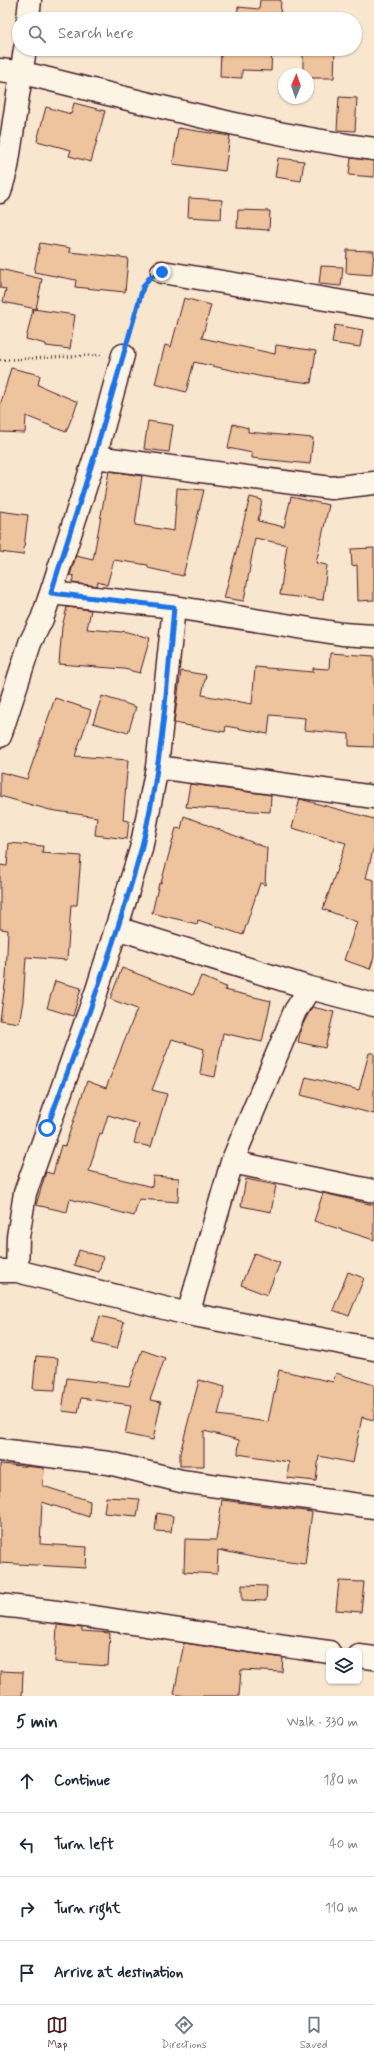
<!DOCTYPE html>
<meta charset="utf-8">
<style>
:root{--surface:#fff;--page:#f6f6f7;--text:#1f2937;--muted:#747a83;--line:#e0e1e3;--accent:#4a1f2b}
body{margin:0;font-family:Mynerve,sans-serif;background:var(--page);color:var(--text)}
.controls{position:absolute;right:12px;bottom:12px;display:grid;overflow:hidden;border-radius:6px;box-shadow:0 1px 3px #0004}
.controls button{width:36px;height:36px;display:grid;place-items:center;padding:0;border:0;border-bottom:1px solid var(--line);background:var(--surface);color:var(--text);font:20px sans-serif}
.compass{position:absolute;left:278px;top:68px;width:36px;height:36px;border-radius:50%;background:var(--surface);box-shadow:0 1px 3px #0004;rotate:2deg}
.stop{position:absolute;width:12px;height:12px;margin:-9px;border:3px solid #1a73e8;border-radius:50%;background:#fff}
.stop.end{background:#1a73e8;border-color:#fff;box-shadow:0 1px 4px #0008}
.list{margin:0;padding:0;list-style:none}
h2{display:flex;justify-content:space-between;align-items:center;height:52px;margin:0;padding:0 16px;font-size:17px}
h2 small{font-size:13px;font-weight:400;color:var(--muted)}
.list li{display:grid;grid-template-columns:26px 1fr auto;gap:12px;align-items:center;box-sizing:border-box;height:64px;padding:0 16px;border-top:1px solid var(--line)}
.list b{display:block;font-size:15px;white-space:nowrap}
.list em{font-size:13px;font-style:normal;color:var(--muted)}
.icon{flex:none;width:22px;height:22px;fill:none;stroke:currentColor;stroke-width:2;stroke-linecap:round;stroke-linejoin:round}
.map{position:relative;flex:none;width:374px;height:1696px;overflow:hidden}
.search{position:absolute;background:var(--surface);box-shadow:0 1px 3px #0004;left:12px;right:12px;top:12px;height:44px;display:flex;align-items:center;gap:10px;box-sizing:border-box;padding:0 14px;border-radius:22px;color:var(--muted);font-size:15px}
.sheet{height:308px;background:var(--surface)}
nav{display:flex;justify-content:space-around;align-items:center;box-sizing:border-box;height:56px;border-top:1px solid var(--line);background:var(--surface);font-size:11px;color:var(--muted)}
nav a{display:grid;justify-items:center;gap:2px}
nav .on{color:var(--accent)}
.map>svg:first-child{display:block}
</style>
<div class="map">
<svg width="374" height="1696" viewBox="0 0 374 1696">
<rect width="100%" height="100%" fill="#f8e6cf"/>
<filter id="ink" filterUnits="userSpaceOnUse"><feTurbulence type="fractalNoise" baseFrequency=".025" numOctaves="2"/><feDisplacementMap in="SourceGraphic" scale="8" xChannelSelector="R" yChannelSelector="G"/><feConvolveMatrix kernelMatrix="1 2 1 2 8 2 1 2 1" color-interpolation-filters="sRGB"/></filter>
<g filter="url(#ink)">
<!-- building -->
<path fill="#edc49d" stroke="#4a1f2b" d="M260,0h21l-1,19h-43l1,-12 21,2z
M221,49h51l-1,22 -29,-1v8l-22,-1z
M303,49h32l-1,29h-26v-4h-5z
M339,97l18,1 -2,33 -18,-1z
M74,103l31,8 -14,51 -22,-6 2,-6 -34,-9 9,-34 25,7z
M178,128l52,8 -5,35 -52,-7z
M278,158l26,3 -3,20 -26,-4z
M351,158l23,3v16l-25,-2z
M189,198l33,2 -1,19 -33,-2z
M238,210l32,1 -1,19 -32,-2z
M40,243l30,5 -1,4 59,6 -3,34 -50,-5 1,-7 -42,-8z
M347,250l27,1 -2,24 -26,-2z
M321,266l22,1 -2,19 -22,-2z
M0,269l42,10 -6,30 -33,-7 3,-13 -6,-1z
M184,298l27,7 -9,33 73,16 1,-9 40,6 -5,32 -48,-6 -69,-15 -8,30 -31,-8 10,-39 6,2z
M33,309l42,6 -5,34 -24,-3v-2l-20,-5z
M335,325l28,5 -3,17 -28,-4z
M11,368l29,7 -2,10 40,17 -12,30 -40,-16 -1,17 -25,-1v-26z
M148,421l25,4 -4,27 -25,-3z
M233,424l15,4v4l65,6 -3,26 -58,-6v-5l-24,-5z
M109,471l33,5 -7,49 39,6 3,-43 27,2 -21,86 -35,-8v-3l-34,-5 -7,25 -9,-3 -1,4 -25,-3 2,-7 -4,-1 6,-19 17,4z
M250,497l12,3 -4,21 26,6 7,-30 38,8 -13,58 11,2 -4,35 -43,-5 7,-50 -32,-7 -11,63 -20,-3z
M0,511l28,4 -5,40 -23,-3z
M374,548v52l-16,1 -1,-36 -5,1 -1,-17z
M67,607l24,3 -4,19 35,3 1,-1 27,7 -10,35 -16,-4 -65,-5 3,-37z
M330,653l44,3v91l-25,-1v-12l-45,-4 1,-12 -35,-3 -2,19 -42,-8 -1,6 -51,-9 7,-52 25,4 -4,20 50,9 3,-37 58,5v-4l16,1z
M102,696l34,11 -8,26 -35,-10z
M55,698l36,12 -16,46 53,4 -5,60 6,1 -2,18 -32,-4 2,-18 -47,-7 -50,-14v-24l27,7z
M190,784l81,11 -1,17 -84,-5z
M300,799l74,20v27l-8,32 8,2v77l-4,12 -26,-9 13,-38 -34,-13 23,-66 -54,-15z
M184,816l83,32 -2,37 -5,-2 -17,52 -45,-15 -1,4 -45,-11 7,-30h2l15,-55 5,1z
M9,843l34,3 -1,7 39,3 -4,49h-6l-4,55 -41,-3 -3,44 -4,22 -19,-3 6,-42 2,-48 -8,-1v-64l7,1z
M122,968l71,27 8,-19 25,11 -1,3 46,11 -9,41 -39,-9 -8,44 -15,-3 4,-25 -32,-10 -20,51 15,4 -16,53 -17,-4 5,-19 -31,-9 -6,19 -2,-1 -11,38 63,16 1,-11 26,2 -1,24 -39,-3 -5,17 -64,-17 -3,13 -31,-7 10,-33 7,2 8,-29 4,1 22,-65 19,7 31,-79 -27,-10z
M55,981l26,7 -8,28 -26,-8z
M312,1007l22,5 -9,36 -27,-6 4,-16z
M369,1053h5v61l-73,-19 5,-18 53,13z
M246,1179l30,6 -5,27 -30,-6z
M323,1193l51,12v35l-60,-19z
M79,1250l24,7 -4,15 -25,-7z
M254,1253l26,10 -13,32 -26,-10z
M348,1272l16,6 -15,38 -16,-6z
M100,1316l24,6 -7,27 -24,-6z
M142,1350l23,8 -15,42 11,2 -8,38 -28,-6 6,-29 -50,-7 -3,15 -16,-2 5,-33 62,8z
M36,1356l22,2 -3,32 -22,-1z
M279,1370l54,12 3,-9 38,12v35l-12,-3 -9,46 -34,-7 -3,25 -29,-3 2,-16 -51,-8 1,-14 -35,-9v35h-24v-13l19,-73 26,7 -7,28 50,7z
M0,1464l44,4 -1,18 47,15 -1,16 -47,-15 -2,42 47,3 -1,21 -86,-5z
M106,1497l34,2 -3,17 -33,-3z
M222,1500l90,12 -7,52 -48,-6 -39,-8 -1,24 -33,-2 1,-33 31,1z
M157,1513l16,3 -2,16 -16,-1z
M339,1581l25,1 -3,30 -25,-2z
M242,1585l25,1 -1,15 -24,-1z
M57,1625l25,3v3l28,2 -2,33 -53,-4z
M184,1643l99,15 -1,14 -41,-2 -2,26h-54l-11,-2z
M0,1671l23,1 -1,24h-22z"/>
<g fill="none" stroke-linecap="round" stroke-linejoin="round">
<!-- minor casing -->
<g stroke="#4a1f2b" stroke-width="25">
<path id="minor" d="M28,19l2,-19
M0,70l23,3c116,28 232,60 351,76
M0,192l7,-25 18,-118
M162,272l212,35
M95,457l236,31 43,-5
M51,593l123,14 168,27 32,2
M174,607l-17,160 217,30
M0,736l30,-93 12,-24 9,-26 44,-136 28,-102
M116,928l194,60 64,17
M232,1162l142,29
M0,1271h17l171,43 186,35
M17,1271l1,-34 7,-44 72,-203 44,-141 16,-82
M188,1314l44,-152 63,-151 15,-23
M0,1450l109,13 72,18 193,26
M0,1605c110,12 219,33 329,47
M359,1656l15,2"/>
</g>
<!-- path -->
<path stroke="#4a1f2b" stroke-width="2.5" stroke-dasharray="1 3" stroke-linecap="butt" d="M129,336l16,-52
M0,360l101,-5"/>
<!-- minor -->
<use href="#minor" stroke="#fcf5e5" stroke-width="22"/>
</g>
</g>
<g fill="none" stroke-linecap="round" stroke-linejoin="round" filter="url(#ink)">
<!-- route -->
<path stroke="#1a73e8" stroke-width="5" d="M47,1128c34,-92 68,-184 94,-278 20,-78 26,-163 33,-243l-123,-14 43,-136 49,-170 7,-10 12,-5"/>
</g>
</svg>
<div class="controls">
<button><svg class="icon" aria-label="layers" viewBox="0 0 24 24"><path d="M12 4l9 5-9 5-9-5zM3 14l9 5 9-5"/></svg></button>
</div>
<svg class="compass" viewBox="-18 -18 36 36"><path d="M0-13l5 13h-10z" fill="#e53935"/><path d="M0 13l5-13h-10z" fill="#747a83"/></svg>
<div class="stop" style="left:47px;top:1128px"></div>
<div class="stop end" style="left:162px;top:272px"></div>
<div class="search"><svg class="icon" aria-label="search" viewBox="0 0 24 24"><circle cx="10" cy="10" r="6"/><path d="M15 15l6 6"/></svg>Search here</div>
</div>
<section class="sheet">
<h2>5 min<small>Walk · 330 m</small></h2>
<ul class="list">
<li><svg class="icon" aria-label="ahead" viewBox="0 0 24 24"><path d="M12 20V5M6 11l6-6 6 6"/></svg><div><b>Continue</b></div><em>180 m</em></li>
<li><svg class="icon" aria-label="left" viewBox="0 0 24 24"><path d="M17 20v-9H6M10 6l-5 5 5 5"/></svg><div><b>Turn left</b></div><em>40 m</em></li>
<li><svg class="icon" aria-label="right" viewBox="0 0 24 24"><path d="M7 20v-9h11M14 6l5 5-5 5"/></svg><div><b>Turn right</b></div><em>110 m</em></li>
<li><svg class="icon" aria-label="arrive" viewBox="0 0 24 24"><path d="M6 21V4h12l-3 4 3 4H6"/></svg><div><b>Arrive at destination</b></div></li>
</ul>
</section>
<nav>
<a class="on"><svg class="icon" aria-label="map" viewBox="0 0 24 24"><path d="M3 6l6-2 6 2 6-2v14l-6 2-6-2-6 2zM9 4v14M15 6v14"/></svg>Map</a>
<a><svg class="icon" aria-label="directions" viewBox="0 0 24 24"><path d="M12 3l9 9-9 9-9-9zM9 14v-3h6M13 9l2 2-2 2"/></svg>Directions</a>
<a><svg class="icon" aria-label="saved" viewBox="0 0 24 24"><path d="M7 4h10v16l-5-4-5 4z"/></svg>Saved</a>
</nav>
